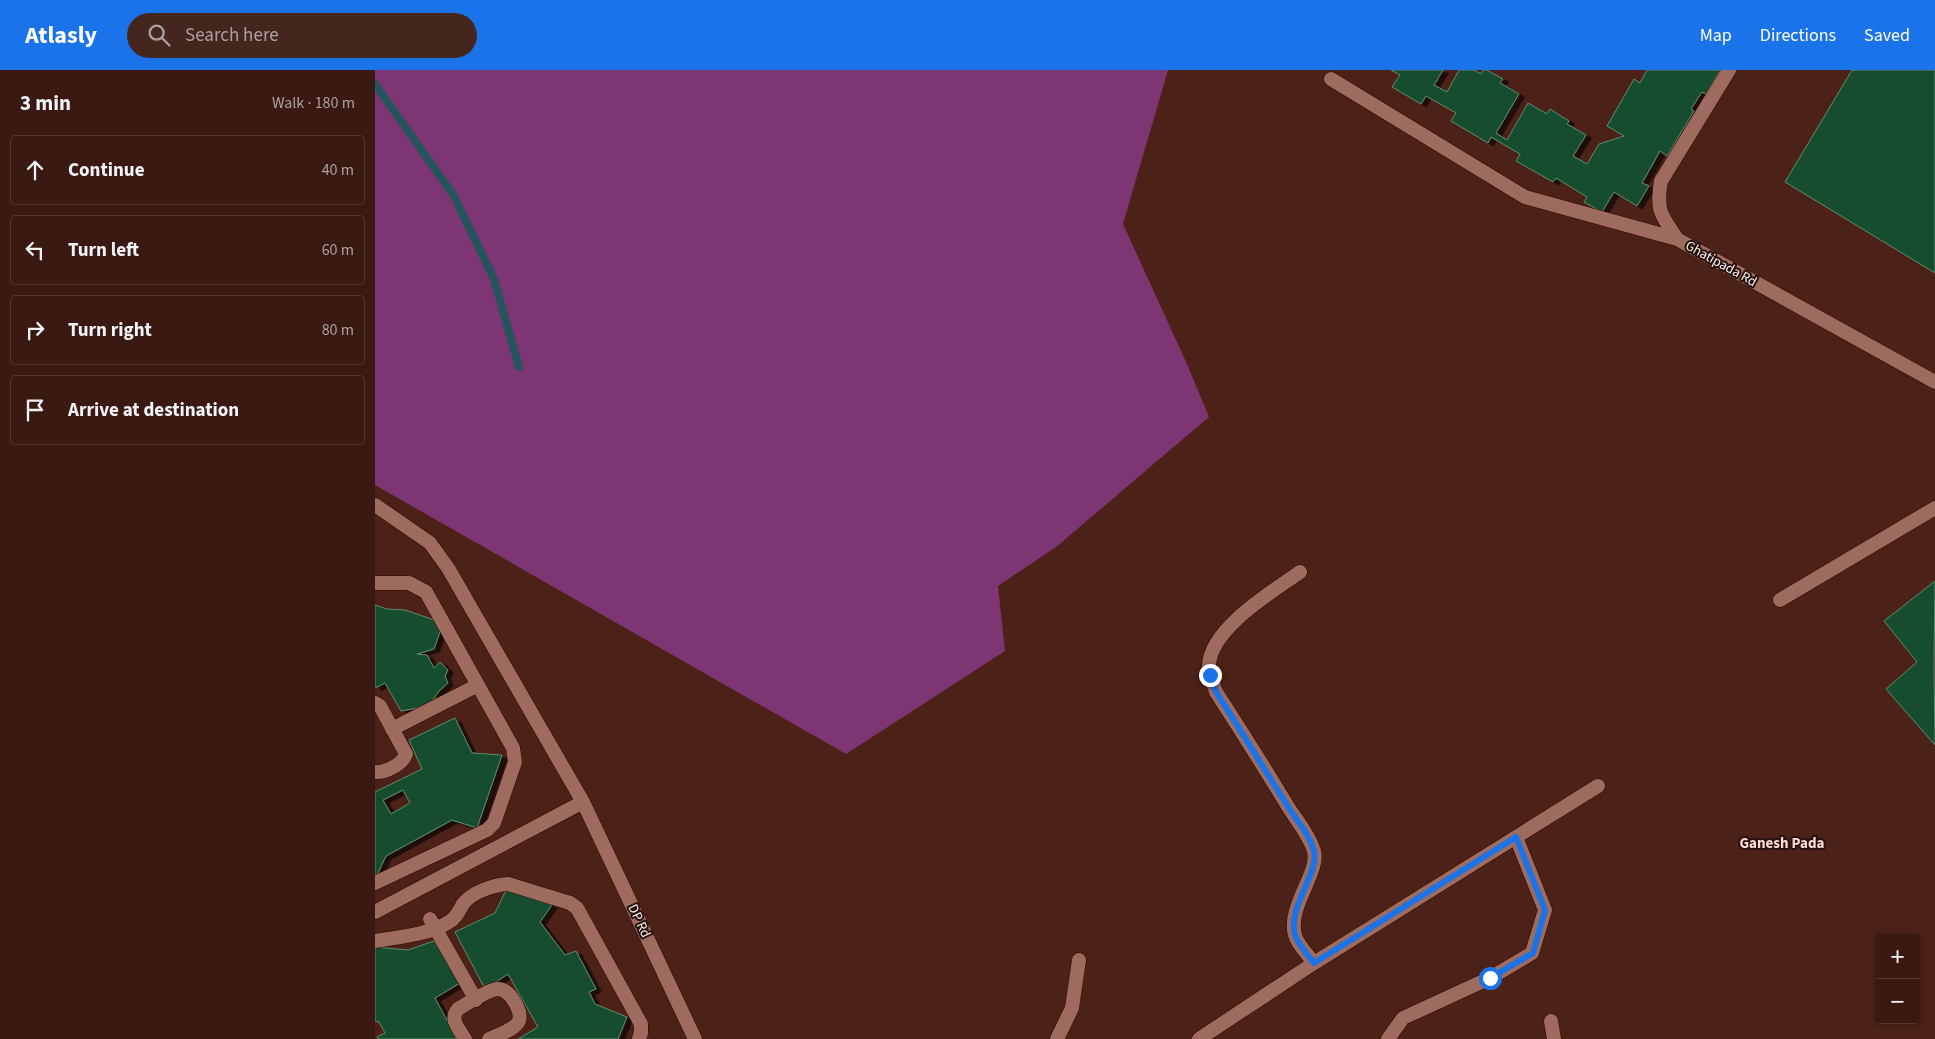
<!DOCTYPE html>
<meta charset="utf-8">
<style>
:root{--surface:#391911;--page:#44261f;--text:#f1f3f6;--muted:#aba09f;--line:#533831;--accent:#1a73e8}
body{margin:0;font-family:"Source Sans 3",sans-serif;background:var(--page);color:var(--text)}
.controls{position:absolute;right:15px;bottom:15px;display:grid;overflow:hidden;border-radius:5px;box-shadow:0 1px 4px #0004}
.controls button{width:45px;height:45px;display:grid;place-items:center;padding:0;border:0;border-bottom:1px solid var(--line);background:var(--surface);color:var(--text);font:25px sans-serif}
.stop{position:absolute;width:15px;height:15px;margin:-11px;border:4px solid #1a73e8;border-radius:50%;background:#fff}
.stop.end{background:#1a73e8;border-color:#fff;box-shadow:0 1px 5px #0008}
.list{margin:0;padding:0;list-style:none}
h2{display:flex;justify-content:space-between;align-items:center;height:65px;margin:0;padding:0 20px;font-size:21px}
h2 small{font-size:16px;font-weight:400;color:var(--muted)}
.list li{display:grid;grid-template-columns:32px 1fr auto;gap:15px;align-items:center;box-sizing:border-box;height:70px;margin:0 10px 10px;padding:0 10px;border:1px solid var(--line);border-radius:5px}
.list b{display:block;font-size:19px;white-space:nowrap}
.list em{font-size:16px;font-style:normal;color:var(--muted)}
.icon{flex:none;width:28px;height:28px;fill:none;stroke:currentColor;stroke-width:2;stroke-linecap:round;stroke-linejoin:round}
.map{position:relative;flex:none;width:1560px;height:969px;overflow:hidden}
header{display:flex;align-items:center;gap:30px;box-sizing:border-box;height:70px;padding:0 25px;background:var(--accent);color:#fff}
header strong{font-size:24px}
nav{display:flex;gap:28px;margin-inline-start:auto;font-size:18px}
.search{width:350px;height:45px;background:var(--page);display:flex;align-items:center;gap:12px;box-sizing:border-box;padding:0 18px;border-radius:28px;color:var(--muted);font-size:19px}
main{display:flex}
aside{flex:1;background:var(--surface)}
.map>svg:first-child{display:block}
</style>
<header>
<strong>Atlasly</strong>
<div class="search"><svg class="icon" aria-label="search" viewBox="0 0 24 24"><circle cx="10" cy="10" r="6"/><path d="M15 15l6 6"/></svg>Search here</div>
<nav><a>Map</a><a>Directions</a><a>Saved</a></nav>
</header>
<main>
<aside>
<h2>3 min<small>Walk · 180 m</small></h2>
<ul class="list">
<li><svg class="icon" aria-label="ahead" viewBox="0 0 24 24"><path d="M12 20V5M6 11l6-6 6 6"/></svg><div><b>Continue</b></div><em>40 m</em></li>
<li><svg class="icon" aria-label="left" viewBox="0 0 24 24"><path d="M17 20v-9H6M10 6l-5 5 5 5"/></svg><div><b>Turn left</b></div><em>60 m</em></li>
<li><svg class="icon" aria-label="right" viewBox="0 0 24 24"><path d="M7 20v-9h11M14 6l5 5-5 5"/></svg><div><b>Turn right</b></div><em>80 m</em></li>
<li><svg class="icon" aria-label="arrive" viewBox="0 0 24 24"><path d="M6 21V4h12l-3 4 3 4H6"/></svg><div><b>Arrive at destination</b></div></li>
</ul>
</aside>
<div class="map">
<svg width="1560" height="969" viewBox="0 0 1560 969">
<defs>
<filter id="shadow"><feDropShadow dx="5.5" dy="3" stdDeviation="0" flood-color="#0009"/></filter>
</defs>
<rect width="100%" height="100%" fill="#4c2117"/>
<!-- green -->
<path fill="#7e3573" d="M0,0h793l-45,154 64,140 22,53 -153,130 -58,39 7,65 -159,103 -471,-269z"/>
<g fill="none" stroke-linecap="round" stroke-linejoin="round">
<!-- stream -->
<path stroke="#25545e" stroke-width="8" d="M0,14l79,112 40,83 25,88"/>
</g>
<!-- building -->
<path fill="#174e2e" stroke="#608c6d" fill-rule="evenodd" filter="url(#shadow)" d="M1016,0h52l-9,15 13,7 12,-22h15l7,4 2,-4h4l16,9 -3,4 19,11 -23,39 11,7 21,-37 19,11 3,-5 19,12 -2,3 19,11 -13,21 14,8 12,-20 25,-8 -17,-10 27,-47 6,4 7,-13h73l-14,24 -4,-2 -11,17 3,2 -27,45 -7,-5 -18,32 7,3 -12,20 -23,-14 -12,20 -18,-10 3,-5 -31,-19 -3,4 -37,-21 4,-7 -29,-17 -3,6 -37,-22 5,-8 -30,-17 -5,8 -29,-17 8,-12z
M1477,0h83v203l-150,-91z
M1560,511l-1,87 1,77 -49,-56 31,-27 -33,-41z
M0,535l12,4 18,1 38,13 -9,26 -17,5 10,1 7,13 6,-6 8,8 -3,6 3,7 -9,8 -10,15 -28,5 -16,-28 -10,5z
M80,648l17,35 30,2 -25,73 -25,-8 -66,36 -11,23v-87l47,-23 -13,-29zM28,720l7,13 -19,11 -8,-14z
M131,820l46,15 -12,17 25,33 11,-4 20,38 -7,3 6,12 32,13 -9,22h-100l20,-12 -30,-53 -23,15 -30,-57 40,-19z
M59,871l26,42 -25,15 22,41h-79l-1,-2 8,-4 -6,-11 -4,-1v-74l33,3z"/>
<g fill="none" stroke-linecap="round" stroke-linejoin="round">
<!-- service casing -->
<g stroke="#300702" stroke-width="15">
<path id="service" d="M1354,0l-68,111c-5,31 0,33 16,58l258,143
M956,9l194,118 152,42
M925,502c-28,20 -89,56 -91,93 0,9 4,18 7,27 24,37 48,75 71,113 9,15 22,29 27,46 6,21 -27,56 -19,84 2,9 13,20 19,28
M1176,951l3,18
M682,969l15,-31 7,-48
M824,969l115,-76 284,-177
M1013,969l15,-21 87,-40 42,-25 13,-43 -29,-73"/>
</g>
<!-- minor casing -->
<g stroke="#300702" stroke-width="15">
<path id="minor" d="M0,435l55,38 18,25 135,234 112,237
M0,513h34l17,9 87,156 2,14 -21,61 -7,7 -112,53
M1405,530l155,-92
M0,633l5,3 26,48c-3,10 -21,19 -31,18
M17,659l86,-44
M0,842l208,-110
M55,849l46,81
M0,871c24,-4 53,-6 74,-19 7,-4 10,-11 14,-18 9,-12 30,-19 45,-20l62,19 7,5 64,116v9l-2,6
M90,969c-6,-10 -16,-20 -7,-30 8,-5 31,-19 39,-20 12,-1 26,22 22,32 -4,9 -22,14 -30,18"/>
</g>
<!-- service -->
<use href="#service" stroke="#9e6b5f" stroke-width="14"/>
<!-- minor -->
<use href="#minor" stroke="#9e6b5f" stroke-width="14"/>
</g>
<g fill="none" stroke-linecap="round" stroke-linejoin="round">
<!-- route -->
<path stroke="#1a73e8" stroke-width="6" d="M835,605l6,17c24,37 47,75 71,113 9,15 22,28 27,46 6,21 -27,56 -19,84 3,9 13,20 19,28l202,-126 29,73 -12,43 -43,25"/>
</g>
<g text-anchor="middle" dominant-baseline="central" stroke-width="4" stroke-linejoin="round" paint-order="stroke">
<!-- street labels -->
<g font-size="14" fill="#fbefec" stroke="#25110d">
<text transform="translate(1346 194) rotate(29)">Ghatipada Rd</text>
<text transform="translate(264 851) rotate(65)">DP Rd</text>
</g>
<!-- neighbourhood labels -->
<g font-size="15" font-weight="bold" fill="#fbd8d0" stroke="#25110d">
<text x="1407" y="773">Ganesh Pada</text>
</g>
</g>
</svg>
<div class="controls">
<button>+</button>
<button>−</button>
</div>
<div class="stop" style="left:1115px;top:908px"></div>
<div class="stop end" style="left:835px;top:605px"></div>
</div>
</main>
